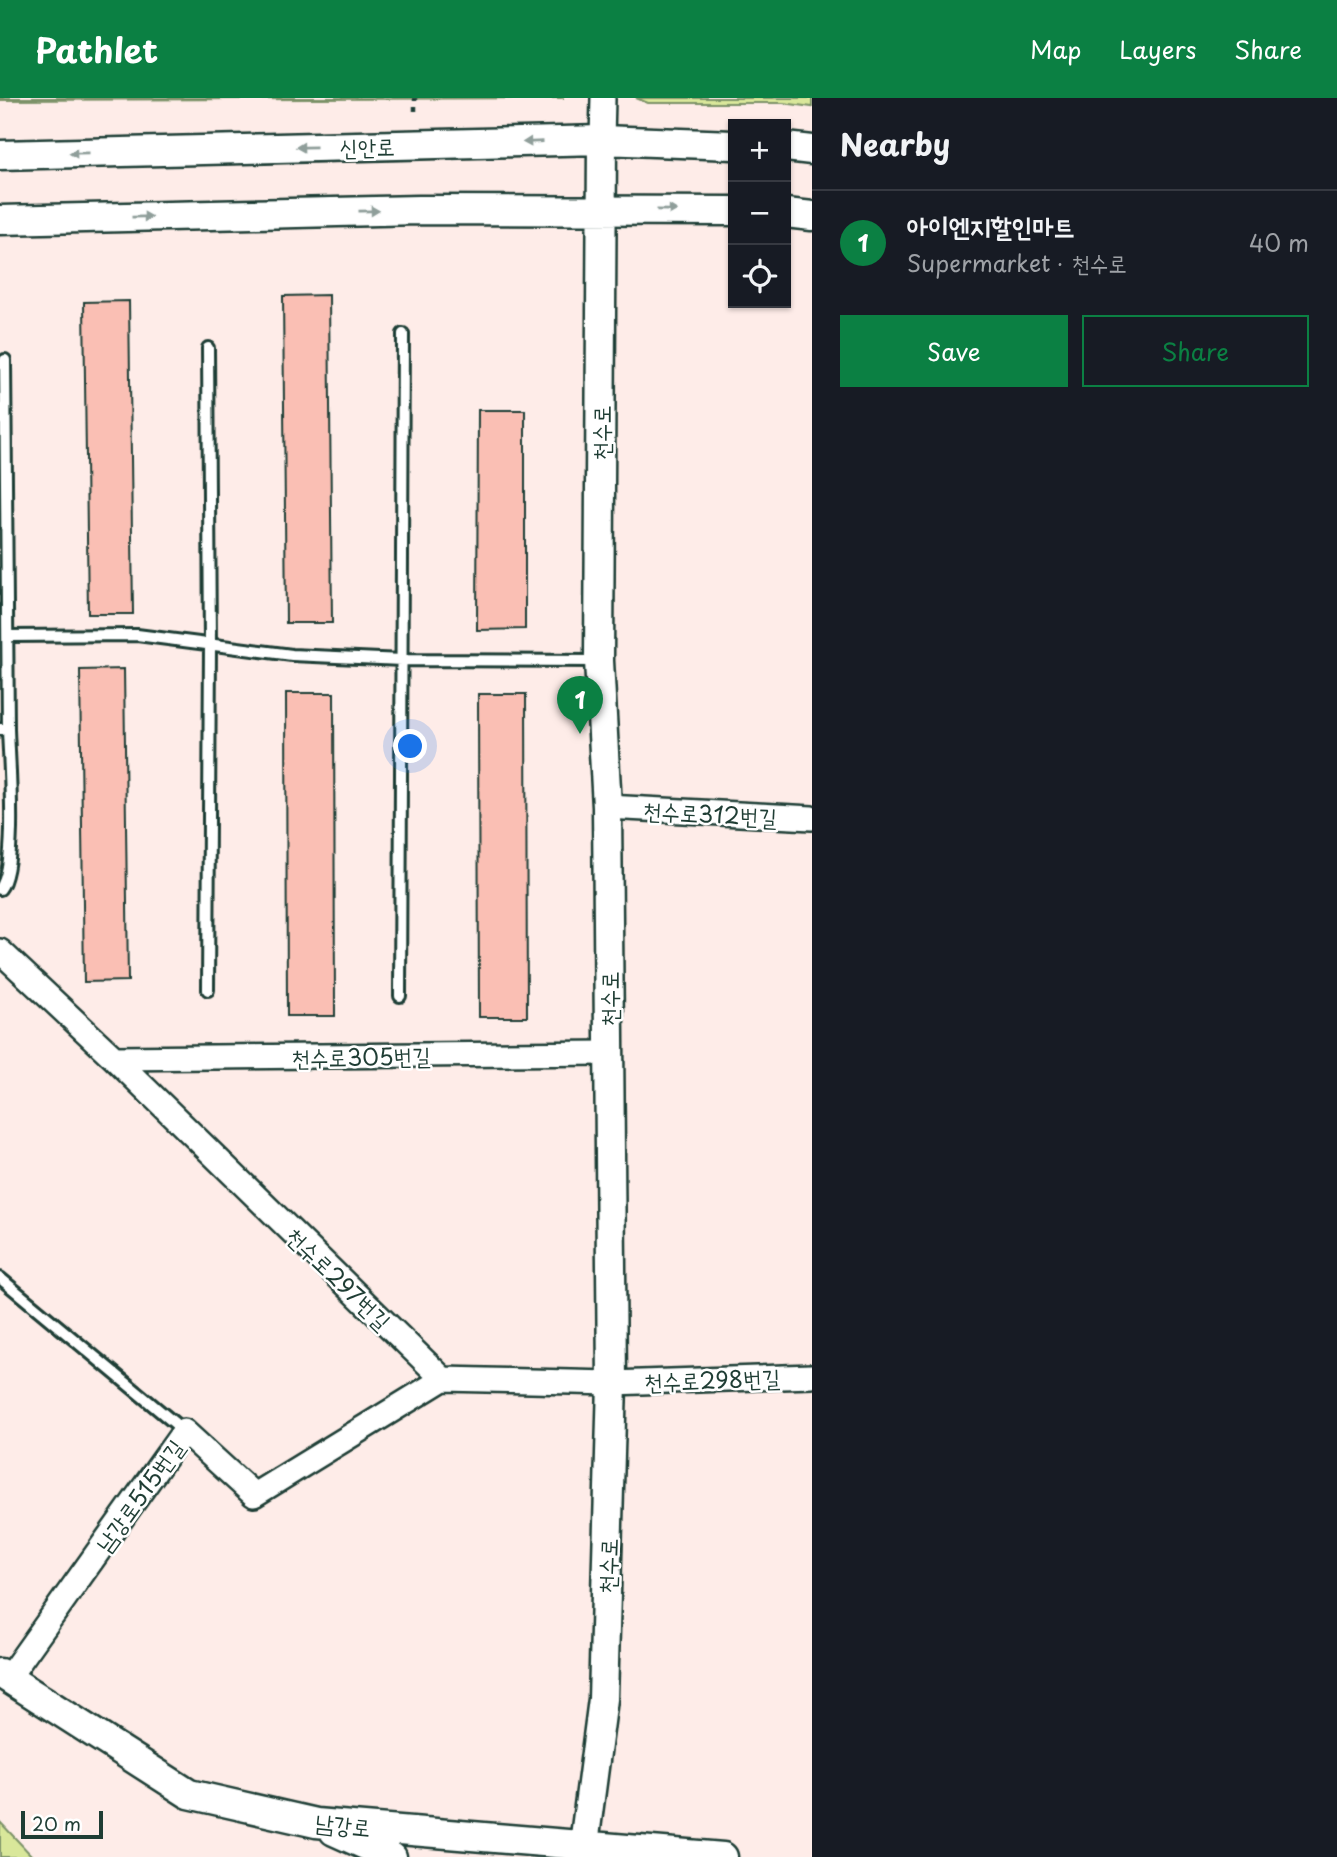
<!DOCTYPE html>
<meta charset="utf-8">
<style>
:root{--surface:#171b24;--page:#20242c;--text:#f1f3f6;--muted:#9ea1a6;--line:#363941;--accent:#0b8043}
body{margin:0;font-family:"Playpen Sans","Poor Story",sans-serif;background:var(--page);color:var(--text)}
.controls{position:absolute;right:21px;top:21px;display:grid;overflow:hidden;border-radius:0px;box-shadow:0 2px 5px #0004}
.controls button{width:63px;height:63px;display:grid;place-items:center;padding:0;border:0;border-bottom:2px solid var(--line);background:var(--surface);color:var(--text);font:35px sans-serif}
.scale{position:absolute;left:21px;bottom:18px;width:82px;box-sizing:border-box;padding-left:7px;border:4px solid #1f3d34;border-top:0;font-size:19px;line-height:24px;white-space:nowrap;color:#1f3d34;-webkit-text-stroke:5px #fff;paint-order:stroke}
.you{position:absolute;left:411px;top:649px;width:24px;height:24px;margin:-18px;border:5px solid #fff;border-radius:50%;background:#1a73e8;box-shadow:0 0 0 10px #1a73e833}
.badge{display:grid;place-items:center;width:46px;height:46px;border-radius:50%;background:var(--accent);color:#fff;font-size:23px;font-weight:700}
.pin{position:absolute;translate:-50% -58px;filter:drop-shadow(0 2px 4px #0008)}
.pin::after{content:'';position:absolute;top:37px;width:24px;height:21px;background:inherit;clip-path:polygon(0 0,100% 0,50% 100%)}
.list{margin:0;padding:0;list-style:none}
h2{display:flex;justify-content:space-between;align-items:center;height:91px;margin:0;padding:0 28px;font-size:30px}
h2 small{font-size:23px;font-weight:400;color:var(--muted)}
.list li{display:grid;grid-template-columns:46px 1fr auto;gap:21px;align-items:center;box-sizing:border-box;height:105px;padding:0 28px;border-top:2px solid var(--line)}
.list b{display:block;font-size:26px;white-space:nowrap}
.list p{margin:0;font-size:23px;white-space:nowrap;color:var(--muted)}
.list em{font-size:23px;font-style:normal;color:var(--muted)}
.actions{display:flex;gap:14px;padding:21px 28px}
.actions a{flex:1;padding:16px 0;border:2px solid var(--accent);border-radius:0px;text-align:center;font-size:24px;color:var(--accent)}
.actions .main{background:var(--accent);color:#fff}
.icon{flex:none;width:38px;height:38px;fill:none;stroke:currentColor;stroke-width:2;stroke-linecap:round;stroke-linejoin:round}
.map{position:relative;flex:none;width:812px;height:1759px;overflow:hidden}
header{display:flex;align-items:center;gap:42px;box-sizing:border-box;height:98px;padding:0 35px;background:var(--accent);color:#fff}
header strong{font-size:33px}
nav{display:flex;gap:38px;margin-inline-start:auto;font-size:24px}
main{display:flex}
aside{flex:1;background:var(--surface)}
.map>svg:first-child{display:block}
</style>
<header>
<strong>Pathlet</strong>
<nav><a>Map</a><a>Layers</a><a>Share</a></nav>
</header>
<main>
<div class="map">
<svg width="812" height="1759" viewBox="0 0 812 1759">
<rect width="100%" height="100%" fill="#feece8"/>
<filter id="ink" filterUnits="userSpaceOnUse"><feTurbulence type="fractalNoise" baseFrequency=".0143" numOctaves="2"/><feDisplacementMap in="SourceGraphic" scale="14" xChannelSelector="R" yChannelSelector="G"/><feConvolveMatrix kernelMatrix="1 2 1 2 8 2 1 2 1" color-interpolation-filters="sRGB"/></filter>
<g filter="url(#ink)">
<!-- green -->
<path fill="#d9e79a" stroke="#7c9267" stroke-width="2" d="M0,0h564l-564,2z
M636,0h176v9l-29,-4h-135z
M0,1724l33,35h-33z"/>
<!-- building -->
<path fill="#fabfb4" stroke="#1f3d34" stroke-width="2" d="M329,197l3,328h-46l-3,-327z
M129,203l4,313h-45l-4,-312z
M478,312h47v219l-48,1z
M124,571l4,312 -44,1 -4,-312z
M286,595h48l1,323h-48z
M478,596h48l1,323h-48z"/>
<g fill="none" stroke-linecap="round" stroke-linejoin="round">
<!-- service casing -->
<g stroke="#1f3d34" stroke-width="16">
<path id="service" d="M208,250l2,297 -2,345
M5,262l3,369
M8,538l129,-1 155,20 110,5 196,1
M0,631h8c1,33 10,138 -8,160
M400,898l3,-662
M0,1180l184,153"/>
</g>
<!-- minor casing -->
<g stroke="#1f3d34" stroke-width="28">
<path id="minor" d="M602,42l1,-42
M607,709l205,11
M0,853l114,107 329,321 169,4 200,-7
M114,960l494,-5
M8,1580l176,-247 70,64 189,-116"/>
</g>
<!-- tertiary casing -->
<g stroke="#1f3d34" stroke-width="33">
<path id="tertiary" d="M786,49l26,3
M0,57l602,-15 131,5
M786,115l26,3
M0,122l419,-10 314,1
M0,1575l189,121 127,29 407,34
M334,1733l58,26
M580,1759l4,-13 19,-145 9,-316 -5,-576 -8,-146 3,-521"/>
</g>
<!-- path -->
<path stroke="#1f3d34" stroke-width="4.5" stroke-dasharray="5 5" stroke-linecap="butt" d="M415,13v-13"/>
<!-- service -->
<use href="#service" stroke="#fff" stroke-width="10"/>
<!-- minor -->
<use href="#minor" stroke="#fff" stroke-width="23"/>
<!-- tertiary -->
<use href="#tertiary" stroke="#fff" stroke-width="28"/>
</g>
<!-- one-way arrows -->
<defs><path id="oneway-solid" d="M-6-.8H1V-3.2L6.5 0L1 3.2V.8H-6Z" transform="scale(1.75)"/></defs>
<g fill="#8f9e9a">
<use href="#oneway-solid" transform="translate(533 44) rotate(178)"/>
<use href="#oneway-solid" transform="translate(306 49) rotate(179)"/>
<use href="#oneway-solid" transform="translate(79 55) rotate(179)"/>
<use href="#oneway-solid" transform="translate(667 112) rotate(1)"/>
<use href="#oneway-solid" transform="translate(369 113) rotate(-1)"/>
<use href="#oneway-solid" transform="translate(142 119) rotate(-1)"/>
</g>
</g>
<g text-anchor="middle" dominant-baseline="central" stroke-width="5" stroke-linejoin="round" paint-order="stroke">
<!-- street labels -->
<g font-size="23" fill="#1f3d34" stroke="#fff">
<text transform="translate(367 48) rotate(-1)">신안로</text>
<text transform="translate(600 335) rotate(-90)">천수로</text>
<text transform="translate(710 715) rotate(3)">천수로312번길</text>
<text transform="translate(608 901) rotate(-90)">천수로</text>
<text transform="translate(361 958) rotate(-1)">천수로305번길</text>
<text transform="translate(339 1180) rotate(44)">천수로297번길</text>
<text transform="translate(712 1281) rotate(-2)">천수로298번길</text>
<text transform="translate(139 1397) rotate(-54)">남강로515번길</text>
<text transform="translate(607 1468) rotate(-88)">천수로</text>
<text transform="translate(343 1726) rotate(6)">남강로</text>
</g>
</g>
</svg>
<div class="controls">
<button>+</button>
<button>−</button>
<button><svg class="icon" aria-label="locate" viewBox="0 0 24 24"><circle cx="12" cy="12" r="6"/><path d="M12 2v4M12 18v4M2 12h4M18 12h4"/></svg></button>
</div>
<div class="scale">20 m</div>
<div class="you"></div>
<div class="pin badge" style="left:580px;top:636px">1</div>
</div>
<aside>
<h2>Nearby<small></small></h2>
<ul class="list">
<li><span class="badge">1</span><div><b>아이엔지할인마트</b><p>Supermarket · 천수로</p></div><em>40 m</em></li>
</ul>
<div class="actions"><a class="main">Save</a><a>Share</a></div>
</aside>
</main>
